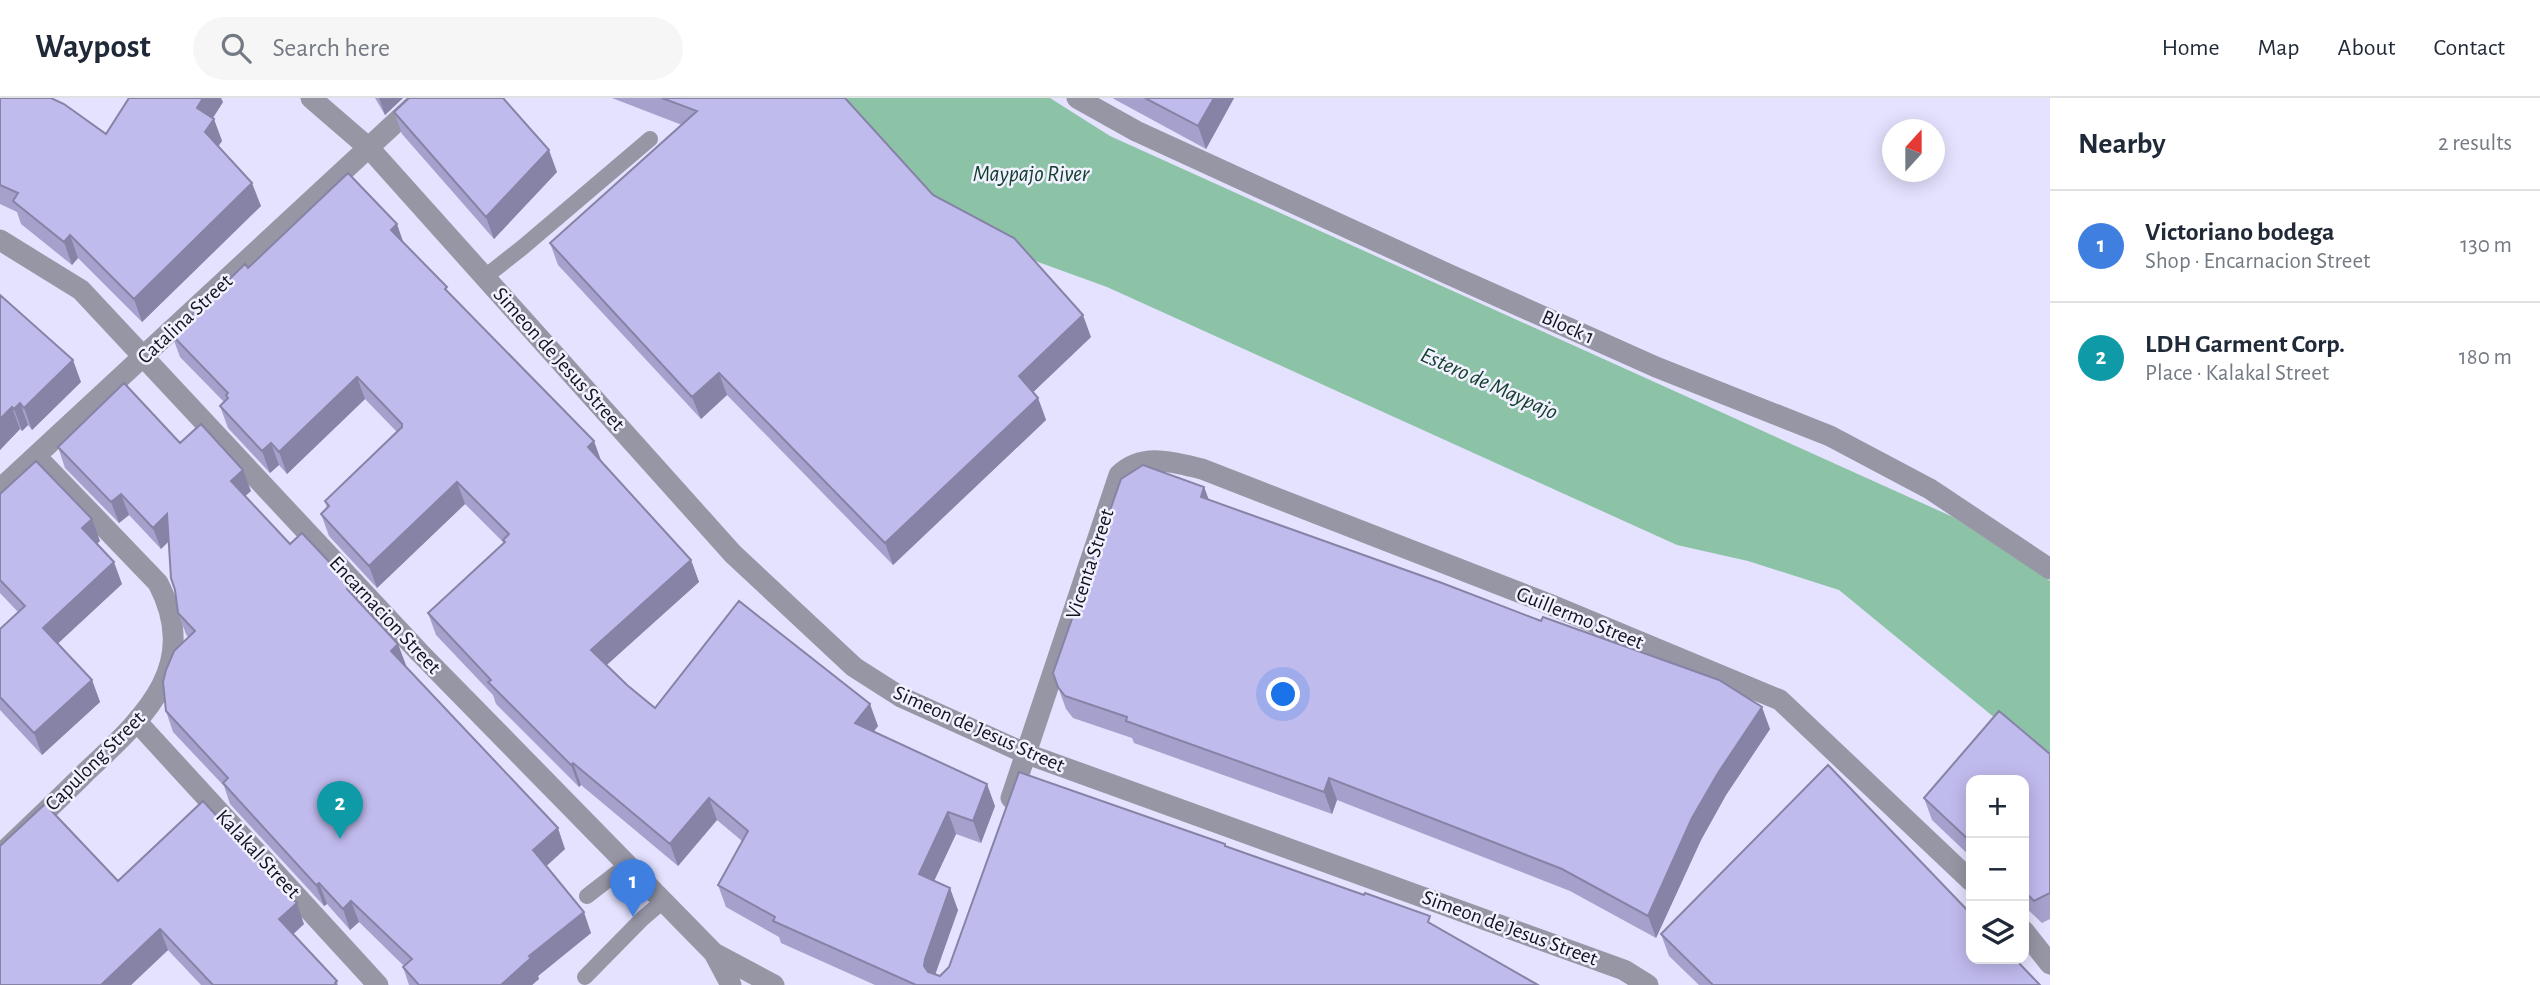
<!DOCTYPE html>
<meta charset="utf-8">
<style>
:root{--surface:#fff;--page:#f6f6f7;--text:#1f2937;--muted:#747a83;--line:#e0e1e3;--accent:#111827}
body{margin:0;font-family:"Alegreya Sans",sans-serif;background:var(--page);color:var(--text)}
.controls{position:absolute;right:21px;bottom:21px;display:grid;overflow:hidden;border-radius:14px;box-shadow:0 4px 18px #0003}
.controls button{width:63px;height:63px;display:grid;place-items:center;padding:0;border:0;border-bottom:2px solid var(--line);background:var(--surface);color:var(--text);font:35px sans-serif}
.compass{position:absolute;left:1882px;top:21px;width:63px;height:63px;border-radius:50%;background:var(--surface);box-shadow:0 4px 18px #0003;rotate:21deg}
.you{position:absolute;left:1284px;top:597px;width:24px;height:24px;margin:-18px;border:5px solid #fff;border-radius:50%;background:#1a73e8;box-shadow:0 0 0 10px #1a73e833}
.badge{display:grid;place-items:center;width:46px;height:46px;border-radius:50%;background:var(--accent);color:#fff;font-size:23px;font-weight:700}
.pin{position:absolute;translate:-50% -58px;filter:drop-shadow(0 2px 4px #0008)}
.pin::after{content:'';position:absolute;top:37px;width:24px;height:21px;background:inherit;clip-path:polygon(0 0,100% 0,50% 100%)}
.list{margin:0;padding:0;list-style:none}
h2{display:flex;justify-content:space-between;align-items:center;height:91px;margin:0;padding:0 28px;font-size:30px}
h2 small{font-size:23px;font-weight:400;color:var(--muted)}
.list li{display:grid;grid-template-columns:46px 1fr auto;gap:21px;align-items:center;box-sizing:border-box;height:112px;padding:0 28px;border-top:2px solid var(--line)}
.list b{display:block;font-size:26px;white-space:nowrap}
.list p{margin:0;font-size:23px;white-space:nowrap;color:var(--muted)}
.list em{font-size:23px;font-style:normal;color:var(--muted)}
.icon{flex:none;width:38px;height:38px;fill:none;stroke:currentColor;stroke-width:2;stroke-linecap:round;stroke-linejoin:round}
.map{position:relative;flex:none;width:2050px;height:887px;overflow:hidden}
header{display:flex;align-items:center;gap:42px;box-sizing:border-box;height:98px;padding:0 35px;background:var(--surface);border-bottom:2px solid var(--line)}
header strong{font-size:33px}
nav{display:flex;gap:38px;margin-inline-start:auto;font-size:24px}
.search{width:490px;height:63px;background:var(--page);display:flex;align-items:center;gap:18px;box-sizing:border-box;padding:0 24px;border-radius:38px;color:var(--muted);font-size:26px}
main{display:flex}
aside{flex:1;background:var(--surface)}
.map>svg:first-child{display:block}
</style>
<header>
<strong>Waypost</strong>
<div class="search"><svg class="icon" aria-label="search" viewBox="0 0 24 24"><circle cx="10" cy="10" r="6"/><path d="M15 15l6 6"/></svg>Search here</div>
<nav><a>Home</a><a>Map</a><a>About</a><a>Contact</a></nav>
</header>
<main>
<div class="map">
<svg width="2050" height="887" viewBox="0 0 2050 887">
<rect width="100%" height="100%" fill="#e4e2fe"/>
<!-- water -->
<path fill="#8cc3a7" d="M838,0h212l60,38 843,381 97,64v182l-211,-173 -91,-29 -71,-16 -570,-258 -69,-25 -99,-53z"/>
<g fill="none" stroke-linecap="round" stroke-linejoin="round">
<!-- lane -->
<path stroke="#9796a5" stroke-width="16" d="M485,179l38,-30 127,-108
M587,798l40,-31
M585,879l57,-58 21,-18"/>
<!-- street -->
<path stroke="#9796a5" stroke-width="21" d="M311,0l59,51 363,405 121,113 47,30 126,57 597,216 24,15
M1077,0l59,33 312,143 208,93 174,69 100,53 120,80
M0,142l81,50 338,362 295,301 60,32
M0,391l422,-391
M138,625l240,262
M1011,700l108,-323c23,-23 54,-13 83,-6l347,135 231,96 191,181
M0,757c28,-27 57,-54 85,-82 58,-55 117,-105 73,-190l-122,-127
M2024,833l26,33
M714,855l17,32"/>
</g>
<!-- wall -->
<path fill="#a5a1cc" d="M0,0l106,36 117,-32 -10,16 9,23 -4,5 43,60 -119,116 -64,-64 -6,7 -51,-41 -4,-12 -17,-8z
M375,0h28l-18,17z
M612,0h233l88,97 158,142 -58,55 5,6 8,22 -153,145 -166,-170 -26,24 -143,-154 -8,-22 132,-118z
M1113,0h121l-28,51 -92,-50z
M394,14l163,60 -63,67 -92,-105z
M403,144l288,318 8,22 -93,83 21,20 28,23 223,18 -4,5 121,75 -14,37 -25,-9 -22,47 24,29 -23,64 5,2 285,-132 1,2 207,79 105,60h-663l-94,-42 -2,-6 -53,-30 -8,-22 24,-44 -25,-21 -39,46 -97,-81 -2,2 -83,-83 -3,-9 -57,-60 -8,-22 76,-70 -39,-39 -88,84 -48,-52 -8,-22 6,-6 -2,-7 72,-69 -32,-33 -78,75 -8,-9 -9,8 -42,-45 -8,-22 4,-4 -44,-45 -8,-22 76,-67z
M0,197l81,87 -49,48 -4,-5 -6,6 -2,-2 -20,21z
M180,345l71,48 -6,5 45,48 65,54 43,46 7,22 160,183 -19,17 45,67 -53,43 1,3 -7,6h-123l-6,-18 1,-1 -45,-44 -9,8 -23,-26 -3,2 -94,-102 -6,-18 -51,-54 -7,-21 22,-74 -2,-3 -8,-21 -9,-72 -8,8 -32,-34 -10,8 -54,-55 -7,-21z
M1204,389l5,13 561,229 -44,66 -25,45 -45,98 -86,-47 -233,-91 -5,14 -198,-71 -2,-5 -59,-20 -7,-9 -13,-36z
M0,396l100,47 -3,3 25,40 -65,59 35,37 8,22 -58,53 -42,-45v-81l18,-17 -18,-19z
M1999,613l51,43v165l-8,4 -18,-17v-126h-53v77l-39,-37 -8,-22z
M118,783l186,43 -11,10 44,47 1,4h-137l-33,-35 -37,35h-131z
M1661,836l379,51h-341l-30,-29z"/>
<!-- shaded-wall -->
<path fill="#8683a6" d="M203,0h18l2,4 -18,28 -8,-22z
M379,0h24l-18,17z
M1214,0h20l-28,51 -8,-23z
M214,21l8,22 -9,13 -8,-22z
M549,52l8,22 -63,67 -8,-22z
M252,85l9,23 -119,116 -8,-23z
M397,126l8,23 -14,-17z
M70,137l8,23 -6,7 -8,-23z
M1083,217l8,22 -64,61 -8,-22z
M73,262l8,22 -49,48 -8,-22z
M719,275l8,22 -26,24 -9,-22z
M357,279l8,22 -78,75 -8,-22z
M1038,300l8,22 -153,145 -8,-22z
M20,305l8,22 -6,6 -8,-22z
M12,309l8,22 -20,21v-31z
M594,343l8,22 -14,-16z
M271,345l8,22 -9,8 -8,-22z
M243,372l8,21 -13,11 -7,-21z
M457,384l8,22 -88,84 -8,-22z
M1204,389l8,22 -11,-12z
M121,396l8,21 -10,8 -8,-21z
M167,416l8,21 -14,14 -8,-21z
M92,421l8,22 -10,9 -8,-22z
M691,462l8,22 -100,90 -8,-22z
M114,464l8,22 -71,66 -8,-22z
M351,487l7,21 -11,-17z
M398,546l8,21 -7,7 -8,-21z
M92,582l8,22 -58,53 -8,-22z
M870,606l8,22 -15,19 -8,-22z
M1762,609l8,22 -44,66 -25,45 -45,98 -8,-22 44,-98 26,-45z
M573,665l8,22 -2,2 -8,-22z
M1329,680l8,22 -5,14 -8,-22z
M987,686l8,22 -14,37 -8,-22z
M709,700l8,22 -39,46 -8,-22z
M948,714l8,22 -29,62 -8,-22z
M558,730l7,21 -24,22 -8,-21z
M319,785l8,21 -3,2 -8,-21z
M950,790l8,22 -25,71 -9,-15 1,-7z
M351,803l8,21 -9,8 -7,-21z
M297,805l7,21 -17,16 -8,-21z
M584,814l7,21 -53,43 1,3 -7,6h-31l28,-29z
M160,831l8,21 -37,35h-30z"/>
<!-- building -->
<path fill="#c0bbed" stroke="#8683a6" stroke-width="2" d="M0,0h51l13,6 42,30 23,-36h74l-6,10 17,11 -9,13 47,51 -118,116 -64,-64 -6,7 -51,-41 5,-8 -18,-8z
M409,0h94l46,52 -63,67 -92,-105z
M662,0h183l88,97 81,43 69,77 -64,61 19,22 -153,145 -166,-170 -27,24 -142,-154 147,-132z
M1145,0h69l-16,28z
M348,75l49,51 -6,6 56,57 -2,2 149,152 -6,6 103,113 -100,90 36,35 28,23 84,-107 131,103 -15,19 132,61 -14,37 -25,-9 -29,62 31,14 -25,71 -1,7 4,6 12,4 9,-9 70,-195 206,72v2l139,49 1,-2 65,23 -2,6 110,63h-622l-143,-64 2,-4 -57,-32 30,-54 -39,-33 -39,46 -97,-81 -2,2 -83,-83 3,-2 -63,-67 77,-71 -2,-2 6,-6 -52,-52 -88,84 -48,-52 8,-8 -4,-5 77,-74v-3l-45,-47 -78,75 -8,-9 -9,8 -42,-45 8,-8 -2,-3 2,-2 -56,-58 73,-71 3,4z
M0,197l73,65 -49,48 -4,-5 -6,6 -2,-2 -12,12z
M124,285l56,60 21,-19 42,46 -12,11 59,63 12,-11 49,52 -4,4 51,55 -7,7 167,177 -25,22 51,62 -55,44 2,2 -30,27h-82l-16,-18 9,-8 -61,-58 -8,8 -24,-26 -3,2 -93,-102 5,-5 -62,-67 -3,-29 3,-12 8,-19 21,-20 -17,-18 -3,-23 -4,-12 -4,-64 -14,14 -32,-34 -10,8 -53,-55z
M36,363l56,58 -10,9 32,34 -71,66 49,52 -58,53 -34,-36v-68l25,-23 -25,-26v-86z
M1143,367l61,22 -3,10 241,86 99,38 2,-4 176,63 43,27 -44,66 -26,45 -44,98 -86,-47 -233,-91 -5,14 -198,-71 1,-4 -62,-21 -7,-9 -5,-14 68,-194z
M1999,613l51,43v139l-16,8 -10,-10v-111h-53v62l-47,-44z
M1828,667l143,149v45h44l25,26h-327l-52,-51z
M203,703l94,102 -18,16 58,62 -2,2 1,2h-123l-53,-56 -59,56h-101v-139l45,-42 73,77z"/>
<g text-anchor="middle" dominant-baseline="central" stroke-width="5" stroke-linejoin="round" paint-order="stroke">
<!-- street labels -->
<g font-size="21" fill="#13121d" stroke="#f2f1ff">
<text transform="translate(185 221) rotate(-43)">Catalina Street</text>
<text transform="translate(1568 229) rotate(24)">Block 1</text>
<text transform="translate(559 261) rotate(48)">Simeon de Jesus Street</text>
<text transform="translate(1090 466) rotate(-72)">Vicenta Street</text>
<text transform="translate(385 517) rotate(47)">Encarnacion Street</text>
<text transform="translate(1580 520) rotate(22)">Guillermo Street</text>
<text transform="translate(979 631) rotate(24)">Simeon de Jesus Street</text>
<text transform="translate(95 663) rotate(-45)">Capulong Street</text>
<text transform="translate(258 756) rotate(47)">Kalakal Street</text>
<text transform="translate(1510 830) rotate(20)">Simeon de Jesus Street</text>
</g>
<!-- water labels -->
<g font-size="23" font-style="italic" fill="#13402d" stroke="#f2f1ff">
<text x="1031" y="76">Maypajo River</text>
<text transform="translate(1489 286) rotate(24)">Estero de Maypajo</text>
</g>
</g>
</svg>
<div class="controls">
<button>+</button>
<button>−</button>
<button><svg class="icon" aria-label="layers" viewBox="0 0 24 24"><path d="M12 4l9 5-9 5-9-5zM3 14l9 5 9-5"/></svg></button>
</div>
<svg class="compass" viewBox="-18 -18 36 36"><path d="M0-13l5 13h-10z" fill="#e53935"/><path d="M0 13l5-13h-10z" fill="#747a83"/></svg>
<div class="you"></div>
<div class="pin badge" style="left:633px;top:819px;background:#3f7fe0">1</div>
<div class="pin badge" style="left:340px;top:741px;background:#0f9aa8">2</div>
</div>
<aside>
<h2>Nearby<small>2 results</small></h2>
<ul class="list">
<li><span class="badge" style="background:#3f7fe0">1</span><div><b>Victoriano bodega</b><p>Shop · Encarnacion Street</p></div><em>130 m</em></li>
<li><span class="badge" style="background:#0f9aa8">2</span><div><b>LDH Garment Corp.</b><p>Place · Kalakal Street</p></div><em>180 m</em></li>
</ul>
</aside>
</main>
